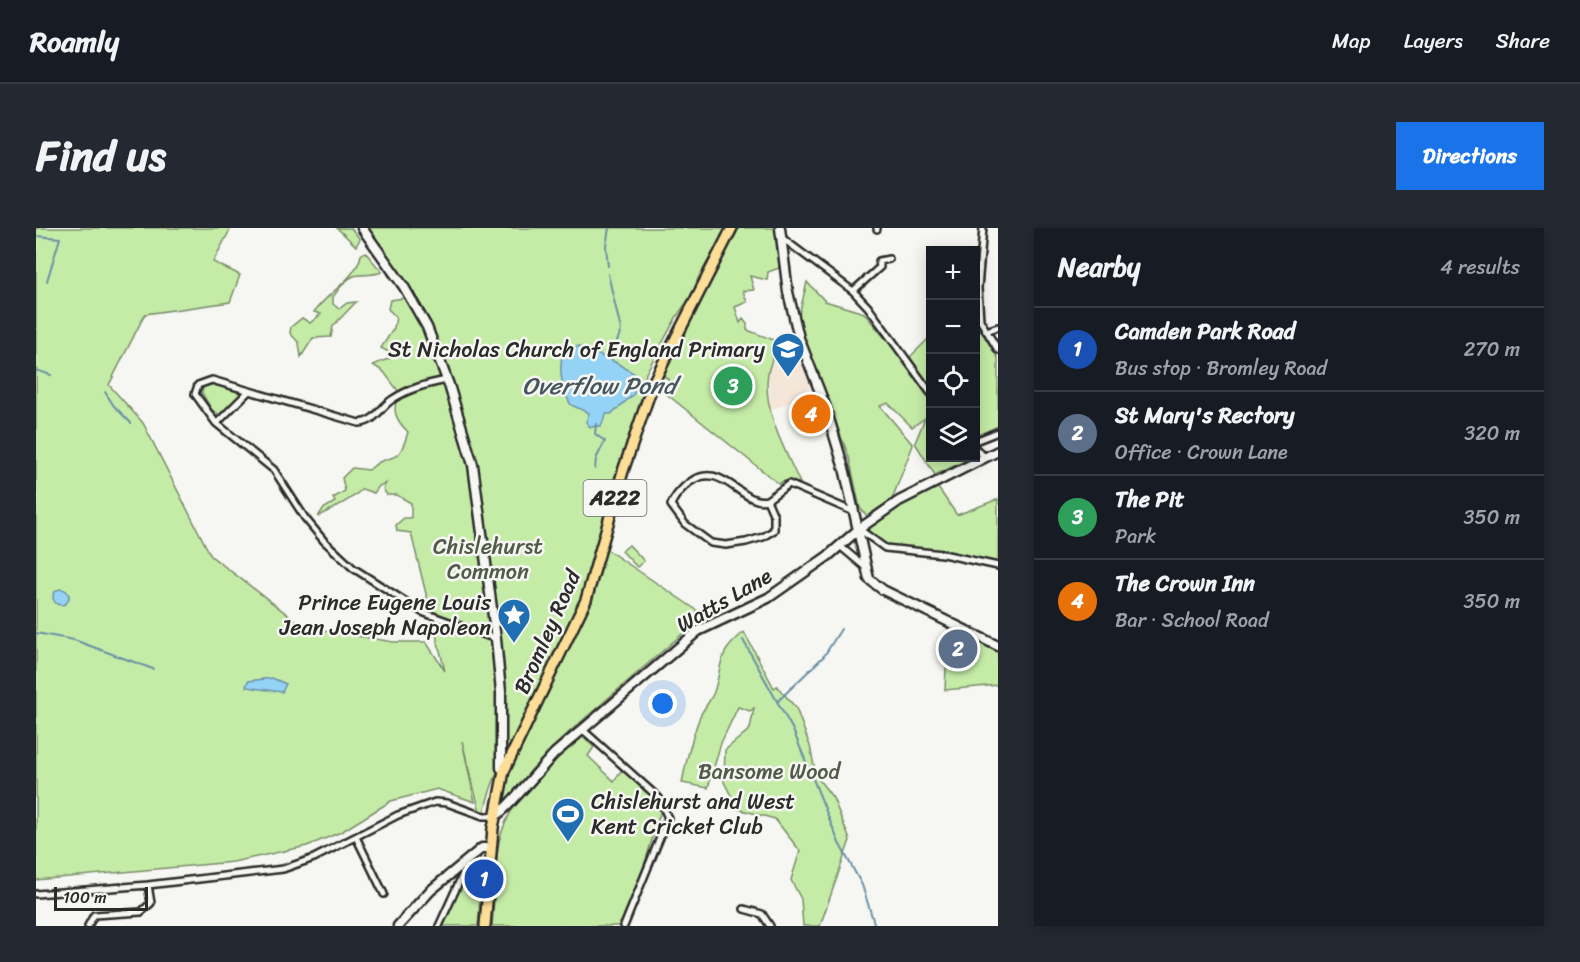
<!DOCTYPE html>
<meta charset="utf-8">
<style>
:root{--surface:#171b24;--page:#242831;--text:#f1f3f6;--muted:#9ea1a6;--line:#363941;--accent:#1a73e8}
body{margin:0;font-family:Sriracha,sans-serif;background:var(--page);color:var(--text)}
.controls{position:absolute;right:18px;top:18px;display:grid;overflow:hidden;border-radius:0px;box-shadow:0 3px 15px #0003}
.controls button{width:54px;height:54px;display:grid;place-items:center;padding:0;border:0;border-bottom:2px solid var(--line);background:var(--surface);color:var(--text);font:30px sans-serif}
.scale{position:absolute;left:18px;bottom:15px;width:94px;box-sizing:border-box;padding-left:6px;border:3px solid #2b2b2b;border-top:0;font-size:16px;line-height:21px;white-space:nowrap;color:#2b2b2b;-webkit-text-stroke:4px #f6f6f2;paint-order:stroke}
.you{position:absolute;left:627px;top:476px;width:21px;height:21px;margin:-15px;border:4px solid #fff;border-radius:50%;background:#1a73e8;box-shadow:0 0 0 9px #1a73e833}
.badge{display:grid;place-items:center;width:39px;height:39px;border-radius:50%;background:var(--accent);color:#fff;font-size:20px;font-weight:700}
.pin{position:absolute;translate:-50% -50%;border:3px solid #fff;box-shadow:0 2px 6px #0006}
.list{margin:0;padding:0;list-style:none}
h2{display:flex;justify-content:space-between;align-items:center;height:78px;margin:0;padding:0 24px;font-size:26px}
h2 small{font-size:20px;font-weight:400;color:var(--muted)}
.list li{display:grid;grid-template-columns:39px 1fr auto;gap:18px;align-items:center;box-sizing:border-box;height:84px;padding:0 24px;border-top:2px solid var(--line)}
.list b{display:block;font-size:22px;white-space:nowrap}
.list p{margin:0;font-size:20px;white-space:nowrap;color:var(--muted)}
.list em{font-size:20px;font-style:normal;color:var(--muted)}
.icon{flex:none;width:33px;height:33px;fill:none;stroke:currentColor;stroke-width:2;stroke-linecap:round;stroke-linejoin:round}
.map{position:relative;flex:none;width:962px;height:698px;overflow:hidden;border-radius:0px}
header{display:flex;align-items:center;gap:36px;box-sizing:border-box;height:84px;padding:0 30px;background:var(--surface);border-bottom:2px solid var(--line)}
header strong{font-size:28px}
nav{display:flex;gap:33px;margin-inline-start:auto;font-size:21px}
.intro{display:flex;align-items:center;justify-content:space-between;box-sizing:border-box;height:144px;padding:0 36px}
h1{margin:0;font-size:42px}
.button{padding:15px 27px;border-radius:0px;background:var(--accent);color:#fff;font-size:21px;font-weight:700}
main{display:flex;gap:36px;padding:0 36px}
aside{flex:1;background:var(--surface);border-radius:0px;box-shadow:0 3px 15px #0003}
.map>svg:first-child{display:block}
</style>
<header>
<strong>Roamly</strong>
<nav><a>Map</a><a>Layers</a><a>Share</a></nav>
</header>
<div class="intro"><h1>Find us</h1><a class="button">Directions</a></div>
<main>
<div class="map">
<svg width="962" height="698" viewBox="0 0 962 698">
<rect width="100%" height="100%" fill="#f6f6f2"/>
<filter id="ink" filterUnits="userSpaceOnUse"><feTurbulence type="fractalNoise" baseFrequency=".0167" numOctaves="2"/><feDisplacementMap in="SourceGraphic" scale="12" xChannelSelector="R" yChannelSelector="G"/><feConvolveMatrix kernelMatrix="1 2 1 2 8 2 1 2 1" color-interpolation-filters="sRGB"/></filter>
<g filter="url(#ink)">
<!-- built -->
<path fill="#f4e6d9" d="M760,120l15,38 -15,8 1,4 -11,6 -16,6 -2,-40 6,-8z"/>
<!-- green -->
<path fill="#c5eca7" stroke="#788c69" stroke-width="1.5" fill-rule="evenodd" d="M0,0h195l-18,34 27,13 -10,27 -85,12 -36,71 34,38 68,133 93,71 89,15h33l19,29 -34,-138 -14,-2 -1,-6 8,-7h7v-15l-14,-8h-10l-4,-6 3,-6 -7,3 -5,7 -12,-4c-11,12 -30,19 -44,28l5,-8 12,-7 -2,-4 12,-7 -3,-13 10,-10 17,2c21,-21 28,1 39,-38 -14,-14 -16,-22 -9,-40l-15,-20 -11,-7 23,-9 -15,-8 13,-20 2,-11 -8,-8 2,-9 15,-2 -7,-14 -8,-5 -24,-51h361l-29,50 -5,15 -16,23 -31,57 -8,43 -7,14 -5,21 -14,32 -15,60 107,72 -136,118 -37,37 -28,35 2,-21 11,-44c-19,27 -26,47 -34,80l-20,-79 13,61 -38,-13 -46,12 -50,31 -34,14 -74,16 -197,18zM406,146l9,5 8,20h-4l-10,-15 -10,-3z
M301,0h14l9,11 -4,7z
M700,0h41l2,40 -11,4 -1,8 -17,-4 4,14 -11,1 4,11 -12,5 5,16 3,-4 4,5v6l32,12c-4,10 -9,21 -11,31 -6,37 17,77 32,110l-17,-2 -4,3 -115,-92 5,-12 -6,-5 9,-24z
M329,24l17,20c-10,4 -20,2 -28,4 -9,3 -16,14 -21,21v7l6,5 8,-6 9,-1 -23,24 -2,11 -18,1 -12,19 -2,-14 -9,-10 1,-6 11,-9 8,5 11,-9 -7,-2c13,-19 43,-34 47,-57z
M771,54l18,19 39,12 34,41 32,46v58h41l-36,17 -20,-32 10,-25 -13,9 -24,-24 -8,3 33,39 -21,54 -25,17 -7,-8 -11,-51 -47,-122 -3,-20z
M940,95l22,35v68l-22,10z
M894,109v49l-20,-29z
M174,156l30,8 1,3 -21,20 -8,-5 -10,-17 1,-6z
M900,257l21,30 41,-16v65l-56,-13 -52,-5 -25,-15 41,-29z
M593,317l15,16 -7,6 -15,-16z
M912,398l50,26v33l-53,5z
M708,404l30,56 3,-2 19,22 14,38 6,30 17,22 17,42 -30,86h-17l-2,-27 -10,-19 9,-29 -25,-32 -37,-10 -14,-27 1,-32 25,-21 4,-21 -4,3 -12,-4 -17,36 -13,45 -26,-5c4,-22 10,-45 18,-67 4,-8 11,-16 14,-24 10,-30 1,-36 30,-60z
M545,508l13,11 -6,9 26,25 9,-13 34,31 4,11 -18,59 -20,50 -5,7h-126c3,-27 2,-57 7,-84 9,-43 51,-77 82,-106z
M444,626l2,19 -4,53h-38l20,-42 9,-11 1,-11z"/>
<!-- water -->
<path fill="#95d3f6" stroke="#6b90a5" stroke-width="1.5" d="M543,118l36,16 23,14v10l-5,9 -22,19h-5l-5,12 -11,1 -4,-5 3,-9 -18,-8c-9,-15 -13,-36 -8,-52l9,-6z
M17 369a8 8 0 1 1 16 0a8 8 0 1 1-16 0Z
M236,450l14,6 -4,8 -36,-5 2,-6z"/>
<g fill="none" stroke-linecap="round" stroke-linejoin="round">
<!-- stream -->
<path stroke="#6b90a5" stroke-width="2" d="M0,8l24,2 -13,43
M572,38l-2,-20 3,-18
M572,46l13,56 -7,20
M0,142l15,5
M69,164l9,14 17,17
M559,241l1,-10 9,-18 -10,-7 1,-10
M0,405l38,7 79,29
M707,412l50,90 46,113 23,42 13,41
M741,474l47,-46 17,-27"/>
<!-- street casing -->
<g stroke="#2b2b2b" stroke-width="10">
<path id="street" d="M947,0l-5,60 2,32 18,30
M841,1v-1
M746,10l71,53 15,16 62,85
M817,63l27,-24 -1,-6 10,-2
M950,103l12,-4
M411,152c-20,4 -37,8 -54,19 -13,8 -17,23 -34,24l-147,-43 -14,5 -3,9 21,29 58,47 31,48 19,23 29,27 69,44 74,27
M181,195l31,-31
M939,213l23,-9
M939,220l10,9
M731,272c-26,7 -47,-46 -82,-14 -6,6 -11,11 -14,19l14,19 26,19 15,2 20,-3 17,-5 11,-7v-14l-7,-16 22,-16 65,28
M823,301l26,19 58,6 55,12
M804,318l25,21
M547,502l76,68 9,20 -44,108
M320,609l28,57
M0,666l112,-9 135,-16 31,-11 84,-43 37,-13 12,1 36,13h12
M708,681l18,5 8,12
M52,698l6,-11 47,-3 10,-9 -3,-18
M403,698l27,-59 -2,-4"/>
</g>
<!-- secondary casing -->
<g stroke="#2b2b2b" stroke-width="13">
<path id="secondary" d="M326,0l42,59 23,40 22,58 24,80 23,174 5,53v76l3,3
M744,0l8,64 11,46 26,67 20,67 24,107 14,11 115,56
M459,588c7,-1 50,-53 60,-63l143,-122 70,-33 60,-42 31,-27 40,-28 99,-50
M362,698l32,-35 52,-43h9"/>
</g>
<!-- primary casing -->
<g stroke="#2b2b2b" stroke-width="14">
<path id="primary" d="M449,698l8,-98 11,-57 82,-171 37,-129 31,-90 78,-153"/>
</g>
<!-- street -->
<use href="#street" stroke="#f6f6f2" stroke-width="5"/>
<!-- secondary -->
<use href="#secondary" stroke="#f6f6f2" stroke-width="8"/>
<!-- primary -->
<use href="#primary" stroke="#fcde96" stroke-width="9"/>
</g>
</g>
<!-- icons -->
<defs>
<g id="school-pin" transform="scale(1.725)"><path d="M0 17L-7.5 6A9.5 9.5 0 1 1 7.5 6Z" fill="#1f6fb2" stroke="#f6f6f2"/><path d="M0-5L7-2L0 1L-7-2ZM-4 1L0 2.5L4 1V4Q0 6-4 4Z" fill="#fff"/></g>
<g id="sight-pin" transform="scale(1.725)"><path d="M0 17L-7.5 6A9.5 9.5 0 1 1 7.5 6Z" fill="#1f6fb2" stroke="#f6f6f2"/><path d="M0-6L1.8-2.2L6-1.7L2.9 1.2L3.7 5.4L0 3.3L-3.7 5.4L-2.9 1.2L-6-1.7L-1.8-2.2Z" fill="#fff"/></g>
<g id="stadium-pin" transform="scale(1.725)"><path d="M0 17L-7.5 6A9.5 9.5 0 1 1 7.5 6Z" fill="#1f6fb2" stroke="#f6f6f2"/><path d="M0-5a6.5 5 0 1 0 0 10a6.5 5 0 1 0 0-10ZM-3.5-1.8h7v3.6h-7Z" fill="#fff"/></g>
</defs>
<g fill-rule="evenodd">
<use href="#school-pin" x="752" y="121"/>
<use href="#sight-pin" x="478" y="387"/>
<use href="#stadium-pin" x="532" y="586"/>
</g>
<g text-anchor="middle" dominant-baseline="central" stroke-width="5" stroke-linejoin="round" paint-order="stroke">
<!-- shield labels -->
<rect fill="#f6f6f2" stroke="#686867" stroke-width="1.5" x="547.5" y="252" width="63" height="36" rx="4.5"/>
<g font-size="21" font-weight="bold" fill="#2b2b2b">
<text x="579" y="270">A222</text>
</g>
<!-- poi labels -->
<g font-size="22" fill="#2b2b2b" stroke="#f6f6f2" text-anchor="end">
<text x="729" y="121">St Nicholas Church of England Primary</text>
<text x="455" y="374">Prince Eugene Louis<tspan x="455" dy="25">Jean Joseph Napoleon</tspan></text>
<text x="555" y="573" text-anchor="start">Chislehurst and West<tspan x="555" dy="25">Kent Cricket Club</tspan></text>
</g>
<!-- park labels -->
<g font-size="22" fill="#525b4a" stroke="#f6f6f2">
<text x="452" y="318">Chislehurst<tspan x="452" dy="25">Common</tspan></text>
<text x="733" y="543">Bansome Wood</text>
</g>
<!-- street labels -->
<g font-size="22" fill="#2b2b2b" stroke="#f6f6f2">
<text transform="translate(688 372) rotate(-30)">Watts Lane</text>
<text transform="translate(511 404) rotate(-66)">Bromley Road</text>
</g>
<!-- water labels -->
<g font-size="24" font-style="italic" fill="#46555e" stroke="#f6f6f2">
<text x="563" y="158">Overflow Pond</text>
</g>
</g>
</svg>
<div class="controls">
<button>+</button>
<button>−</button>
<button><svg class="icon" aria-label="locate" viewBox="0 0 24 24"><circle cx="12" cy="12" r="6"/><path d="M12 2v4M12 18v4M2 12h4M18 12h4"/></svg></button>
<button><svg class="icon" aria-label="layers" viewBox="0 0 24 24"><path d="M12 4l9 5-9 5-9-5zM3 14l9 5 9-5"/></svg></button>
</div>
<div class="scale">100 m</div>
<div class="you"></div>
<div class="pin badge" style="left:448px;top:651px;background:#1a4fb4">1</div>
<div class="pin badge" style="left:922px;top:421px;background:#5c6f8a">2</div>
<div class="pin badge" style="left:697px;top:158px;background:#2e9e5b">3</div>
<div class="pin badge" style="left:775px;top:186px;background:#e8710a">4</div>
</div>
<aside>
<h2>Nearby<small>4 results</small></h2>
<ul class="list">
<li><span class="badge" style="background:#1a4fb4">1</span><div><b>Camden Park Road</b><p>Bus stop · Bromley Road</p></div><em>270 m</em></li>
<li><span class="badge" style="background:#5c6f8a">2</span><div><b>St Mary's Rectory</b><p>Office · Crown Lane</p></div><em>320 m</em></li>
<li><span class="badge" style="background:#2e9e5b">3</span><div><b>The Pit</b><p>Park</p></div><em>350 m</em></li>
<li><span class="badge" style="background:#e8710a">4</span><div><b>The Crown Inn</b><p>Bar · School Road</p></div><em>350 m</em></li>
</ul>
</aside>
</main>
